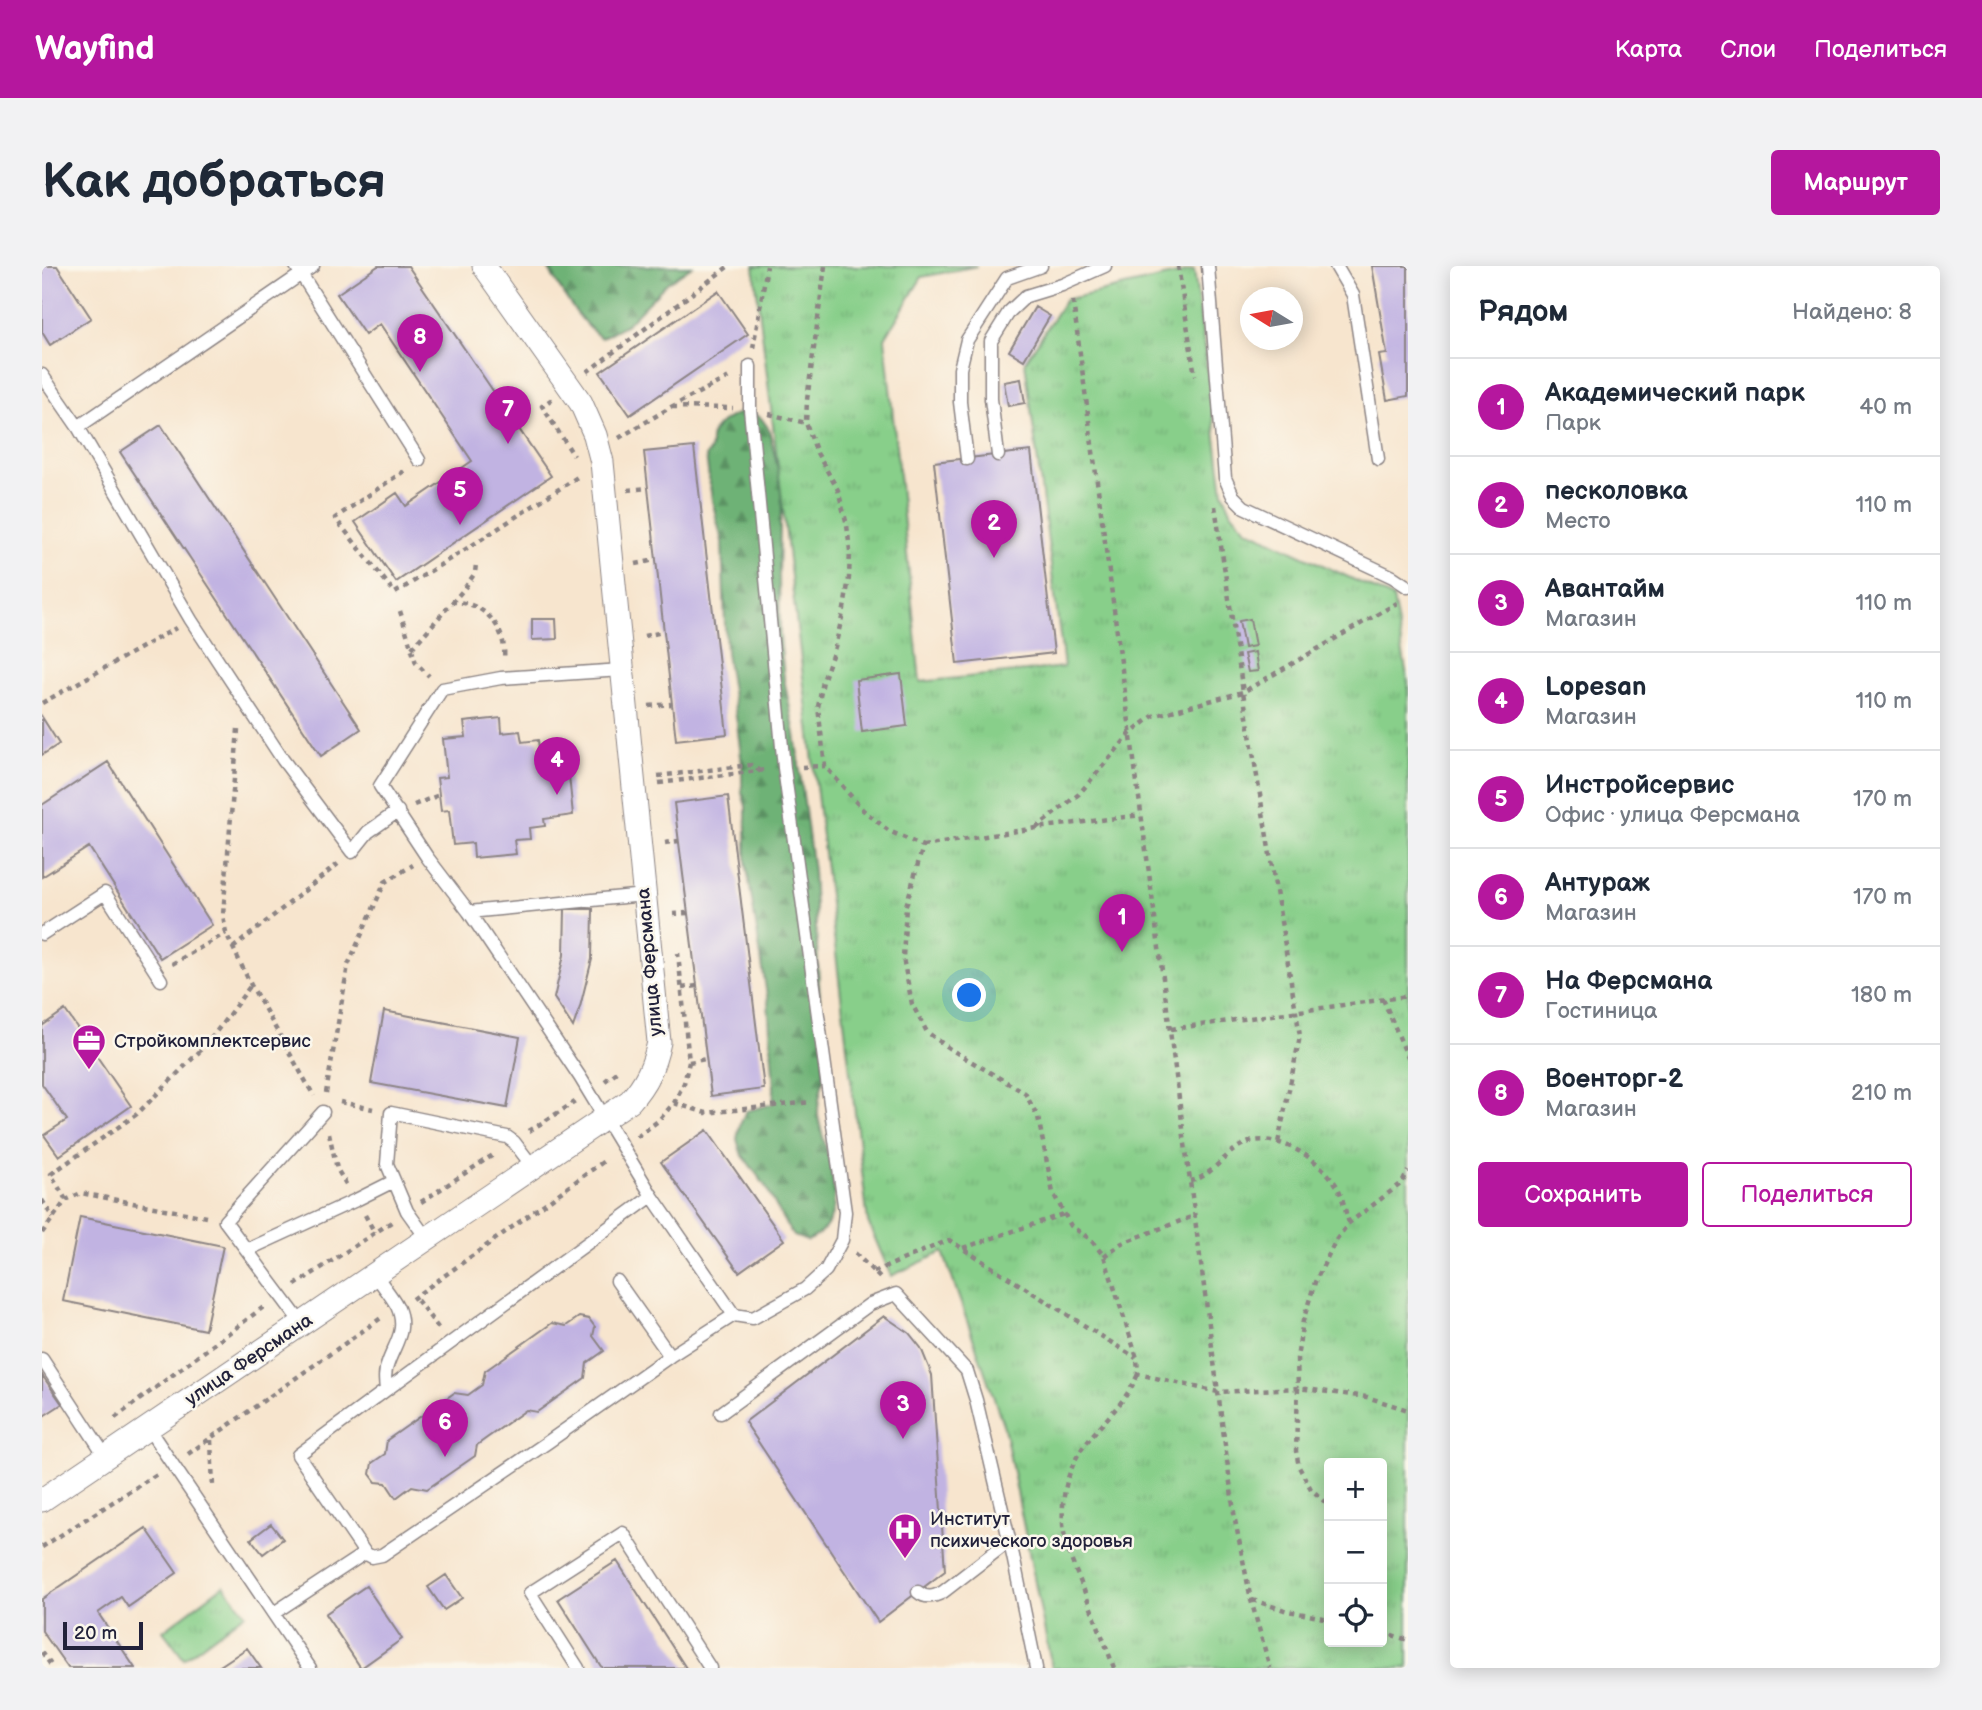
<!DOCTYPE html>
<html lang="ru">
<meta charset="utf-8">
<style>
:root{--surface:#fff;--page:#f2f2f3;--text:#1f2937;--muted:#747a83;--line:#e0e1e3;--accent:#b5179e}
body{margin:0;font-family:"Balsamiq Sans",sans-serif;background:var(--page);color:var(--text)}
.controls{position:absolute;right:21px;bottom:21px;display:grid;overflow:hidden;border-radius:7px;box-shadow:0 4px 18px #0003}
.controls button{width:63px;height:63px;display:grid;place-items:center;padding:0;border:0;border-bottom:2px solid var(--line);background:var(--surface);color:var(--text);font:35px sans-serif}
.compass{position:absolute;left:1198px;top:21px;width:63px;height:63px;border-radius:50%;background:var(--surface);box-shadow:0 4px 18px #0003;rotate:281deg}
.scale{position:absolute;left:21px;bottom:18px;width:80px;box-sizing:border-box;padding-left:7px;border:4px solid #22223b;border-top:0;font-size:19px;line-height:24px;white-space:nowrap;color:#22223b;-webkit-text-stroke:5px #fbf7ec;paint-order:stroke}
.you{position:absolute;left:928px;top:730px;width:24px;height:24px;margin:-18px;border:5px solid #fff;border-radius:50%;background:#1a73e8;box-shadow:0 0 0 10px #1a73e833}
.badge{display:grid;place-items:center;width:46px;height:46px;border-radius:50%;background:var(--accent);color:#fff;font-size:23px;font-weight:700}
.pin{position:absolute;translate:-50% -58px;filter:drop-shadow(0 2px 4px #0008)}
.pin::after{content:'';position:absolute;top:37px;width:24px;height:21px;background:inherit;clip-path:polygon(0 0,100% 0,50% 100%)}
.list{margin:0;padding:0;list-style:none}
h2{display:flex;justify-content:space-between;align-items:center;height:91px;margin:0;padding:0 28px;font-size:30px}
h2 small{font-size:23px;font-weight:400;color:var(--muted)}
.list li{display:grid;grid-template-columns:46px 1fr auto;gap:21px;align-items:center;box-sizing:border-box;height:98px;padding:0 28px;border-top:2px solid var(--line)}
.list b{display:block;font-size:26px;white-space:nowrap}
.list p{margin:0;font-size:23px;white-space:nowrap;color:var(--muted)}
.list em{font-size:23px;font-style:normal;color:var(--muted)}
.actions{display:flex;gap:14px;padding:21px 28px}
.actions a{flex:1;padding:16px 0;border:2px solid var(--accent);border-radius:7px;text-align:center;font-size:24px;color:var(--accent)}
.actions .main{background:var(--accent);color:#fff}
.icon{flex:none;width:38px;height:38px;fill:none;stroke:currentColor;stroke-width:2;stroke-linecap:round;stroke-linejoin:round}
.map{position:relative;flex:none;width:1366px;height:1402px;overflow:hidden;border-radius:7px}
header{display:flex;align-items:center;gap:42px;box-sizing:border-box;height:98px;padding:0 35px;background:var(--accent);color:#fff}
header strong{font-size:33px}
nav{display:flex;gap:38px;margin-inline-start:auto;font-size:24px}
.intro{display:flex;align-items:center;justify-content:space-between;box-sizing:border-box;height:168px;padding:0 42px}
h1{margin:0;font-size:49px}
.button{padding:18px 32px;border-radius:7px;background:var(--accent);color:#fff;font-size:24px;font-weight:700}
main{display:flex;gap:42px;padding:0 42px}
aside{flex:1;background:var(--surface);border-radius:7px;box-shadow:0 4px 18px #0003}
.map>svg:first-child{display:block}
</style>
<header>
<strong>Wayfind</strong>
<nav><a>Карта</a><a>Слои</a><a>Поделиться</a></nav>
</header>
<div class="intro"><h1>Как добраться</h1><a class="button">Маршрут</a></div>
<main>
<div class="map">
<svg width="1366" height="1402" viewBox="0 0 1366 1402">
<defs>
<pattern id="forest-firs" width="22" height="20" patternUnits="userSpaceOnUse" patternTransform="scale(1.75)"><rect width="22" height="20" fill="#6eb276"/><path d="M5 1l3.5 6h-7zM16 11l3.5 6h-7z" fill="#5a9062"/></pattern>
<pattern id="park-tufts" width="24" height="20" patternUnits="userSpaceOnUse" patternTransform="scale(1.75)"><rect width="24" height="20" fill="#88cf8a"/><path d="M3 7l-1-3M5 7V3M7 7l1-3M15 17l-1-3M17 17v-4M19 17l1-3" fill="none" stroke="#75b178"/></pattern>
</defs>
<rect width="100%" height="100%" fill="#fbf7ec"/>
<filter id="ink" filterUnits="userSpaceOnUse"><feTurbulence type="fractalNoise" baseFrequency=".0143" numOctaves="2"/><feDisplacementMap in="SourceGraphic" scale="14" xChannelSelector="R" yChannelSelector="G"/><feConvolveMatrix kernelMatrix="1 2 1 2 8 2 1 2 1" color-interpolation-filters="sRGB"/></filter>
<filter id="wash" filterUnits="userSpaceOnUse"><feTurbulence type="fractalNoise" baseFrequency=".00686" numOctaves="4" result="noise"/><feDisplacementMap in="SourceGraphic" scale="28" xChannelSelector="R" yChannelSelector="G"/><feGaussianBlur stdDeviation="1.57" result="paint"/><feColorMatrix in="noise" values="0 0 0 0 0 0 0 0 0 0 0 0 0 0 0 0 0 1.4 0 .05"/><feComposite in="paint" operator="in"/></filter>
<g filter="url(#wash)">
<rect width="100%" height="100%" fill="#f7e5ce"/>
<!-- forest -->
<path fill="url(#forest-firs)" stroke="#486a58" stroke-width="2" d="M505,0h145l-25,17 -40,41 -26,14c-23,-18 -40,-47 -54,-72z
M704,144l15,8 8,11 12,54 1,27 -2,13 -1,54 1,59 4,43 11,55 18,137 11,206c-3,13 -7,25 -6,39 6,36 39,105 -11,125l-13,-5 -8,-11 -20,-38 -25,-34 -4,-14 3,-14 6,-14 27,-7 1,-15 -6,-87 -22,-140v-56l-4,-13v-28l-5,-42 -11,-70 -4,-112 -10,-41 -6,-44c8,-9 3,-13 6,-22 6,-12 22,-19 34,-24z"/>
<!-- park -->
<path fill="url(#park-tufts)" stroke="#557862" stroke-width="2" fill-rule="evenodd" d="M712,0h223l-55,11 -37,61 35,344 144,-15 -39,-305 40,-62 129,-30 29,222 9,21 14,16 147,69 15,84v986h-356l-48,-241 -61,-175 -52,24 -23,-54zM1287,1197h53v179h-53z
M182,1319l21,28 -61,46 -21,-28z"/>
<g id="blocks">
<!-- building -->
<path fill="#c1b3e2" d="M0,0h15l34,52 -41,27 -8,-13z
M336,0h30l143,210 -155,106 -41,-60 42,-29 9,13 66,-45 -92,-137 -15,11 -28,-41z
M1330,0h36v130l-21,4 -8,-45 8,-1z
M676,25l30,43 -118,81 -30,-43z
M993,41l15,9 -26,44 -15,-9z
M979,113l4,24 -17,3 -4,-24z
M119,159l200,304 -40,27 -201,-304z
M652,181l33,287 -51,6 -32,-288z
M989,185l23,202 -97,11 -23,-202z
M490,353h24l1,20 -25,1z
M1208,353l5,27 -11,2 -5,-27z
M1213,386l3,19 -10,1 -4,-18z
M859,408l6,52 -45,6 -6,-52z
M0,451l17,27 -17,11z
M459,452l1,15 18,-2 2,11 16,-2 1,9 27,-3 7,69 -29,4 1,7 -16,2 1,11 -16,1 2,14 -42,4 -1,-15 -20,2 -4,-35 -8,1 -4,-33 10,-1 -4,-38 23,-2 -2,-15z
M66,496l104,163 -52,33 -71,-111 -47,30v-72z
M686,530l36,293 -53,7 -37,-293z
M523,643h28l-1,50 -12,48 -7,20 -19,-29 10,-43z
M23,744l66,96 -72,50 -15,-21 23,-15 -25,-36v-58z
M342,745l136,26 -13,71 -136,-25z
M665,864l77,110 -45,32 -78,-110z
M38,951l143,29 -18,84 -142,-29z
M842,1050l25,17 12,15 11,27 13,196 -67,51 -133,-200z
M537,1051l10,2 6,8 -2,9 11,15 -17,12 -2,15 -48,34 -11,-2 -49,35 -2,11 -48,33 -15,-3 -16,12 -10,-15 -10,-1 -6,-8 2,-11 13,-9 2,-14 67,-47 14,2 14,-10 3,-14 67,-48 14,3z
M0,1109l20,29 -20,13z
M229,1258l12,15 -20,15 -12,-15z
M104,1262l31,45 -49,34 -7,-10 -23,16 37,55h-67l-26,-37v-32z
M575,1295l69,107h-84l-44,-69z
M404,1309l16,23 -18,12 -16,-23z
M324,1320l36,53 -41,29 -36,-54z
M205,1382l14,20h-44z"/>
</g>
</g>
<g filter="url(#ink)">
<use href="#blocks" fill-opacity="0" stroke="#8c8484" stroke-width="2"/>
<g fill="none" stroke-linecap="round" stroke-linejoin="round">
<!-- lane casing -->
<g stroke="#8c8484" stroke-width="15">
<path id="lane" d="M254,0l123,194
M1166,0l17,212 8,18 11,11 149,70 15,10
M1294,0l17,29 25,164
M0,109l36,52 235,-161
M36,161l113,193 92,140 69,92 16,-20 30,-21
M956,189l-7,-56v-58l18,-29 17,-16 36,-11 43,-19
M925,193l-7,-57v-33l7,-29 40,-62 34,-12
M580,404l-121,8 -59,11 -62,97 47,71 42,55 111,165 72,119 82,119 19,3 52,-29 21,-19 16,-30 3,-28 -61,-444 -34,-359v-43
M427,646l175,-17
M0,668l63,-41 56,87
M385,973l-20,-28 -20,-47 4,-51 116,24 7,5 19,25
M205,984l109,-50 38,-19
M333,1008c7,11 16,21 22,32 11,24 -2,37 -9,57 -4,9 -3,18 -2,27l-88,65 67,98 7,4 10,-2 166,-113 122,-86 -53,-75
M260,1058l-77,-103 98,-109
M628,1090l64,-41
M0,1093l64,98
M344,1124l266,-194
M679,1147l149,-109 26,-10 71,77 9,29 37,156 23,112
M106,1162l162,240
M876,1326c8,7 16,5 25,0l66,-51
M232,1347l91,-60
M536,1402l-48,-75 93,-60 87,135"/>
</g>
<!-- street casing -->
<g stroke="#8c8484" stroke-width="25">
<path id="street" d="M0,1234l588,-399c16,-18 24,-35 29,-59l-57,-580 -7,-27 -14,-32 -97,-137"/>
</g>
<!-- path -->
<path stroke="#8c8484" stroke-width="4.5" stroke-dasharray="5 5" stroke-linecap="butt" d="M783,0l-18,134 -1,23 11,30 21,37 9,35 3,26 -1,27 -5,31 -9,38 -12,34 -5,26 7,59 38,44 26,21 34,15 -17,60 -3,52 9,46 15,28 23,17 75,44 13,24 15,76 18,33 19,13 14,17 33,102 1,16 80,18 80,-4 69,9 41,13
M1136,0l17,110
M1031,35l162,1219 16,80 19,68
M711,82l14,-82
M545,106l142,-106
M510,133l-10,7 32,50
M630,141l61,1
M727,148l37,9
M577,172l52,-31 60,-31
M362,205l-69,47 60,75 79,-49 105,-68
M586,224l20,-2
M1173,240l28,186 57,344 -22,107
M594,298l19,-4
M409,336c33,-1 56,25 53,58
M358,345l16,52 13,13
M602,370l19,-4
M370,382l52,-59 11,-16 1,-9
M0,437l134,-75
M607,440l22,-2
M196,463l-15,186 3,18 25,52 63,111
M760,501l23,-1
M616,510l93,-11 9,6
M617,517l107,-13
M372,539l25,-10
M994,562l43,-34 51,-60 23,-18 90,-24 154,-89
M623,577l14,-2
M881,580l113,-18 105,-13
M631,648l15,-1
M191,682l105,-84
M130,698l54,-31
M640,722l15,-2
M1341,733l25,59
M1129,763l237,-33
M647,796l17,-3
M563,815l15,-12
M284,827l22,-128 37,-83 28,-17
M298,836l33,7
M632,837l32,10 105,-11
M487,865l46,-29
M287,867l8,36 9,15
M595,871l21,-16 16,-18 10,-20 5,-21 -11,-109
M1148,915c21,-3 34,-28 54,-37 32,-14 76,15 93,42 6,11 8,25 12,37
M0,934l11,18
M24,934l-15,-26 86,-60 70,-70 44,-59
M379,936l75,-49
M323,949l10,18
M0,967l24,-33 15,-7 125,24
M921,982l101,-34
M813,987l26,26
M1062,990l18,-13 72,-27
M832,1006l75,-32 187,118
M253,1019l98,-64
M370,1033l195,-140
M375,1034l22,29
M73,1152l150,-112
M169,1174l2,47
M146,1188l193,-136
M1284,1237l-15,-14 -12,-22 -3,-16 2,-63 -1,-30 6,-37 12,-39 21,-42 13,-17 53,-40 6,-12
M0,1281l115,-73
M1210,1334l36,11 41,8
M1340,1366l26,8
M0,1386l11,16
M1072,1402c-9,-25 -19,-50 -29,-75 -6,-16 -15,-33 -19,-50 -7,-29 -3,-62 12,-88 18,-30 45,-46 60,-81"/>
<!-- lane -->
<use href="#lane" stroke="#fff" stroke-width="12"/>
<!-- street -->
<use href="#street" stroke="#fff" stroke-width="23"/>
</g>
</g>
<!-- icons -->
<defs>
<g id="office-pin" transform="scale(1.75)"><path d="M0 17L-7.5 6A9.5 9.5 0 1 1 7.5 6Z" fill="#b5179e" stroke="#fbf7ec"/><path d="M-6-3h4V-5.5h4V-3h4V5H-6ZM-1-4.5V-3h2v-1.5ZM-6 0V1H6V0Z" fill="#fff"/></g>
<g id="hospital-pin" transform="scale(1.75)"><path d="M0 17L-7.5 6A9.5 9.5 0 1 1 7.5 6Z" fill="#b5179e" stroke="#fbf7ec"/><path d="M-5-5h3v3.5h4V-5h3V5h-3V1.5h-4V5h-3Z" fill="#fff"/></g>
</defs>
<g fill-rule="evenodd">
<use href="#office-pin" x="47" y="775"/>
<use href="#hospital-pin" x="863" y="1264"/>
</g>
<g text-anchor="middle" dominant-baseline="central" stroke-width="5" stroke-linejoin="round" paint-order="stroke">
<!-- street labels -->
<g font-size="19" fill="#22223b" stroke="#fbf7ec">
<text transform="translate(608 696) rotate(-95)">улица Ферсмана</text>
<text transform="translate(207 1094) rotate(-34)">улица Ферсмана</text>
</g>
<!-- poi labels -->
<g font-size="19" fill="#22223b" stroke="#fbf7ec" text-anchor="start">
<text x="72" y="775">Стройкомплектсервис</text>
<text x="888" y="1253">Институт<tspan x="888" dy="22">психического здоровья</tspan></text>
</g>
</g>
</svg>
<div class="controls">
<button>+</button>
<button>−</button>
<button><svg class="icon" aria-label="locate" viewBox="0 0 24 24"><circle cx="12" cy="12" r="6"/><path d="M12 2v4M12 18v4M2 12h4M18 12h4"/></svg></button>
</div>
<svg class="compass" viewBox="-18 -18 36 36"><path d="M0-13l5 13h-10z" fill="#e53935"/><path d="M0 13l5-13h-10z" fill="#747a83"/></svg>
<div class="scale">20 m</div>
<div class="you"></div>
<div class="pin badge" style="left:1080px;top:686px">1</div>
<div class="pin badge" style="left:952px;top:292px">2</div>
<div class="pin badge" style="left:861px;top:1173px">3</div>
<div class="pin badge" style="left:515px;top:529px">4</div>
<div class="pin badge" style="left:418px;top:259px">5</div>
<div class="pin badge" style="left:403px;top:1191px">6</div>
<div class="pin badge" style="left:466px;top:178px">7</div>
<div class="pin badge" style="left:378px;top:106px">8</div>
</div>
<aside>
<h2>Рядом<small>Найдено: 8</small></h2>
<ul class="list">
<li><span class="badge">1</span><div><b>Академический парк</b><p>Парк</p></div><em>40 m</em></li>
<li><span class="badge">2</span><div><b>песколовка</b><p>Место</p></div><em>110 m</em></li>
<li><span class="badge">3</span><div><b>Авантайм</b><p>Магазин</p></div><em>110 m</em></li>
<li><span class="badge">4</span><div><b>Lopesan</b><p>Магазин</p></div><em>110 m</em></li>
<li><span class="badge">5</span><div><b>Инстройсервис</b><p>Офис · улица Ферсмана</p></div><em>170 m</em></li>
<li><span class="badge">6</span><div><b>Антураж</b><p>Магазин</p></div><em>170 m</em></li>
<li><span class="badge">7</span><div><b>На Ферсмана</b><p>Гостиница</p></div><em>180 m</em></li>
<li><span class="badge">8</span><div><b>Военторг-2</b><p>Магазин</p></div><em>210 m</em></li>
</ul>
<div class="actions"><a class="main">Сохранить</a><a>Поделиться</a></div>
</aside>
</main>
